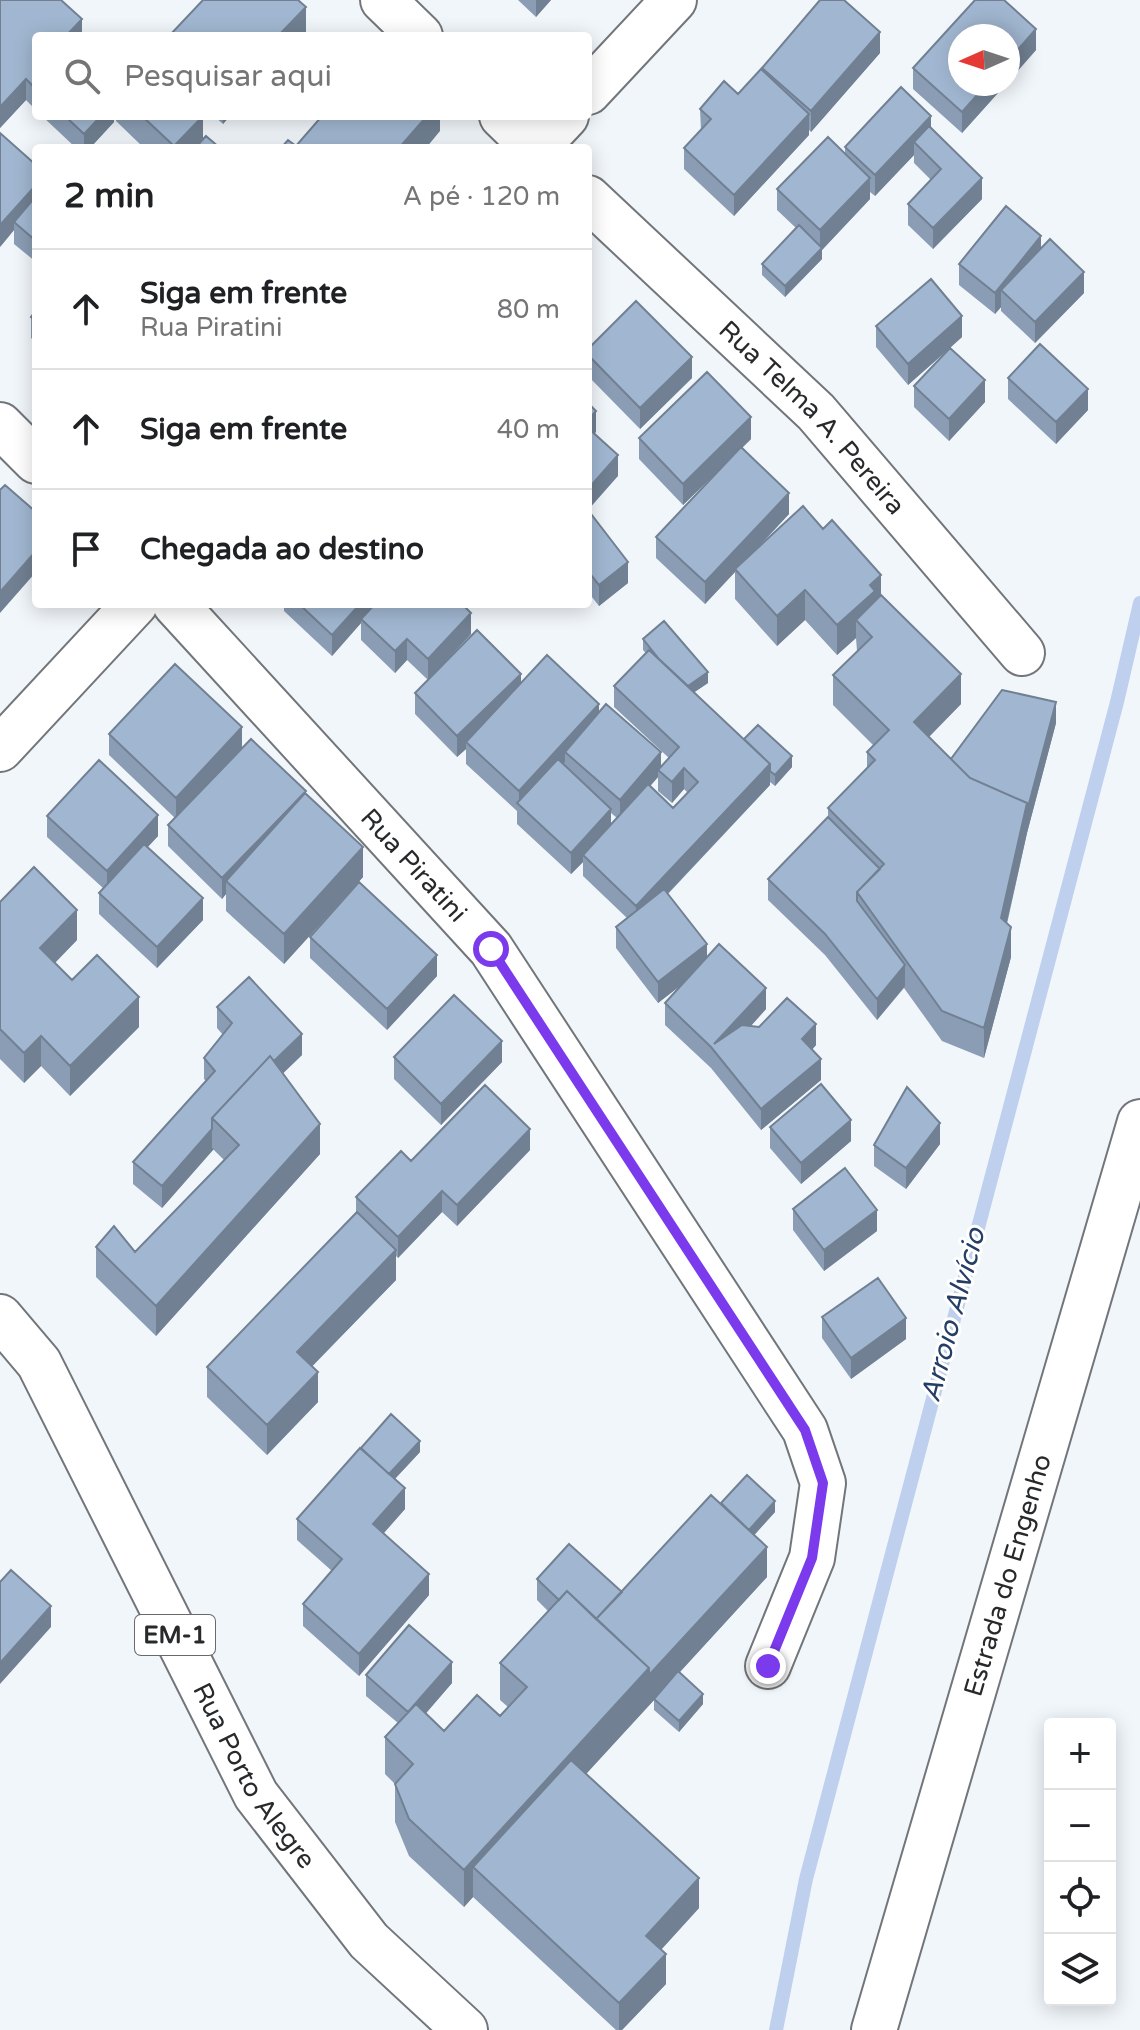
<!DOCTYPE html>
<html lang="pt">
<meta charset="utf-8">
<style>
:root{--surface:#fff;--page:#f6f6f6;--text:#202124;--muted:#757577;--line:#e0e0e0}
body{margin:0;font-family:"Varela Round",sans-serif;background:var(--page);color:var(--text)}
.controls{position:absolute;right:24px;bottom:24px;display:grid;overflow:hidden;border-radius:8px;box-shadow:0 4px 20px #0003}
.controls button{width:72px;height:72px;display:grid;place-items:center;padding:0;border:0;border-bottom:2px solid var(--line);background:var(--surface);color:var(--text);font:40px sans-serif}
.compass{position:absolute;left:948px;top:24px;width:72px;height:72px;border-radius:50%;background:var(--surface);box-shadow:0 4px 20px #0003;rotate:267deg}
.stop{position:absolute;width:24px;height:24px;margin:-18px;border:6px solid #7c3aed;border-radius:50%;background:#fff}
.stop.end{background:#7c3aed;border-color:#fff;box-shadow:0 2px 8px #0008}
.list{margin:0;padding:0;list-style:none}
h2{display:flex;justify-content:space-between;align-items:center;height:104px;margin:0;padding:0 32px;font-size:34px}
h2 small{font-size:26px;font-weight:400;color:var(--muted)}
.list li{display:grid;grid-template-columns:52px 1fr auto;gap:24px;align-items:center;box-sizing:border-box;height:120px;padding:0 32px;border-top:2px solid var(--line)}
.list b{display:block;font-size:30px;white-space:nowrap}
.list p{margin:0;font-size:26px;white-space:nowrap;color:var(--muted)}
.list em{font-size:26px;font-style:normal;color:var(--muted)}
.icon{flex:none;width:44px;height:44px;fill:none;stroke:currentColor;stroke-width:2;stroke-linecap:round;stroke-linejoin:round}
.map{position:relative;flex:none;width:1140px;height:2030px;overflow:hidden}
.search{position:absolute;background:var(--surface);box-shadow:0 4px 20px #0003;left:32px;top:32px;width:560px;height:88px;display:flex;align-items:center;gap:20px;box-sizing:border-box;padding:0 28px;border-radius:8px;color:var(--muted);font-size:30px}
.panel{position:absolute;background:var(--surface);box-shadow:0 4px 20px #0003;left:32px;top:144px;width:560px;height:464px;border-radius:8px}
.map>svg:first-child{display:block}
</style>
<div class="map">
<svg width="1140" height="2030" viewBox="0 0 1140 2030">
<rect width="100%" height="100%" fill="#f1f6fb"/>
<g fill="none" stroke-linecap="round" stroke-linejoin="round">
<!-- stream -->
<path stroke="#bed0ed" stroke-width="14" d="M776,2030l30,-151 311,-1177 23,-99"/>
<!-- minor casing -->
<g stroke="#72767a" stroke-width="48">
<g id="minor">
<path d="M383,0l37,36"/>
<path d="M588,92l86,-92"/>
<path d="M502,116l33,32"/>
<path d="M536,148l30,-32"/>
<path id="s1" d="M588,198l228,214 206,241"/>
<path d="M0,425l36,36"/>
<path id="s2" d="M175,604l316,345 314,481 18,53 -11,75 -44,108"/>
<path d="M0,749l135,-145"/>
<path id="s3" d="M874,2030l266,-908"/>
</g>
</g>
<!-- major casing -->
<g stroke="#72767a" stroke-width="48">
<g id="major">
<path id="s4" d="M0,1317l39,46 217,432 113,146 96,89"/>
</g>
</g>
<!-- minor -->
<use href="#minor" stroke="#fff" stroke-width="44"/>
<!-- major -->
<use href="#major" stroke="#fff" stroke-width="44"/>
</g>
<!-- wall -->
<path fill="#8a9db4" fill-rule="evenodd" d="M0,0l82,36h-46v74l-10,-10 -26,28z
M518,0h33l-15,17z
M975,0h29l32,29v21l-28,32v-46h-48v48h46l-44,49 -49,-44v-21z
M880,53l-69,79 -2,-2v5l-75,81 -50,-47v-21l17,-17 -1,-22 38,-15 24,-24v-2z
M42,116h72v6l-24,26h-14z
M116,116h87v22l17,10h-76l-28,-27z
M214,116h16l-7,8z
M931,128l51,71 -49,50 -25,-24v-21l23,-24 -17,-17v-8l-39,41 -5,-4v7l-48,51v9l-37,38 -23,-22v-11l34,-36 -19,-18v-21l68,-35v-7z
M36,165v97l-22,-18v-14l-14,17z
M1041,247l43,46 -49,50 -34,-32v-4l-6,7 -36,-29v-21z
M36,310v32l-5,-4v-21z
M876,326l86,11 -12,11 35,54 -36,39 -35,-34v-21l35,-37 -41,36 -32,-38z
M588,349l104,29 -52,51 -52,-53z
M1008,378l80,32 -32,34 -48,-45z
M639,438l112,1 -9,9 47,66 -34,37 126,44 80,109 -32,33 22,22 105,-36 -29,110 -20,91 4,33 -27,101 -42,-17 -38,-53 -27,32 -52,-65 -57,-55v-21l60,-62v-9l39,-39v-17l6,-7 -40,-40v-30l24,-24 -1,-13 -19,17 -32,-35 -28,26 -42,-47v-27l-30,32 -49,-46v-21l61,-65 -34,33 -44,-46z
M588,510l40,73 -29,23 -11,-14z
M284,604h178l9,30 -37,40 87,9 78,29 62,54 8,-8 -55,-51v-21l32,-33 -3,-3v-11l65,44 -14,9 50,47 48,28 -17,19 -5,-4v3l-102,109 39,64 59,51 -15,17 65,19 -4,5 9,30 -60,50 -50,-62 -46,-43v-22l20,-21 -27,21 -42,-55v-21l11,-9 -44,-42v-14l-12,12 -54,-50v-13l-51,-47v-15l-9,8 -42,-43v-21l13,-13 -21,-20 -12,13 -34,-33v-17l-29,33 -48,-45zM658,777v14l14,12 12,-14 4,4 -15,15 -23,-22zM611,813l6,5 -6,6z
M109,734l133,14 64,46 57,83 -79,87 -58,-53v-17l-4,5 -54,-53v-21l7,-7 -66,-63z
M47,816l111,20 -11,11 56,73 -46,48 -58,-54v-21l4,-5 -56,-51z
M0,902l77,38 -22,23 17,17 67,47 -69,69 -29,-30 -17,17 -24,-24z
M310,937l127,39 -50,54 -77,-72z
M217,1007l85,48 -19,18 37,81 -164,182 -60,-59v-30l39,5 89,-92 -11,-11 -51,59 -29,-24v-22l73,-81 -2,-2v-21l19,-23 -6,-7z
M394,1057l108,5 -61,63 -47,-46z
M770,1127l81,14 -50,43 -31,-36z
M940,1144l-34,45 -32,-23v-21z
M530,1150l-73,76 -15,-14 -44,46 -2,-2v24l-84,86 6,36 -51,53 -60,-58v-30l149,-154v-16l55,-36z
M793,1209l84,22 -53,40 -31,-41z
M822,1317l84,22 -55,40 -29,-41z
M420,1452l-25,27 10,30 -21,24 45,62 -70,81 -56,-50v-22l29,-33 -35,-31v-21z
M721,1503l54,9 -21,23 13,42 -87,95 23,32 -24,28 -25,-22v-10l-68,73 113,135 -38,42 5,34 -44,46h-6l-143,-133 -9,10 -55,-51 -14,-34v-38l-10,-10v-37l13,-14 -32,-27v-21l86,8 -26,30 18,18 56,-15 8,-9 -8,-7v-37l48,-52 -11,-11v-21l85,13z"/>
<!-- shaded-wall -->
<path fill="#718092" d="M536,0h15l-15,17z
M306,7v29h-28z
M82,19v17h-16z
M1036,29v21l-28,32v-21z
M880,32v21l-69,79v-21z
M26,79v21l-26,28v-21z
M987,84h19l-44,49v-21z
M809,114v21l-75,81v-21z
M101,116h13v6l-24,26h-6v-14z
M203,116v30l-2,2h-27v-2z
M223,116h7l-7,8z
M427,116h13v15l-14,17h-27z
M931,116v21l-17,5v13l-39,41v-21z
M870,178v21l-48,51v9l-37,38v-11l35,-36v-20z
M982,178v21l-49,50v-21z
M36,185v21l-22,16v8l-14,17v-22z
M1041,236v21l-40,33v17l-6,7v-21z
M1084,272v21l-49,50v-21z
M962,316v21l-54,48v-21z
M692,357v21l-52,51v-21z
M985,380v22l-36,39v-22z
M1088,389v21l-32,34v-22z
M596,411v21l-8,9v-21z
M751,417v22l-68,66v-21z
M618,455v21l-30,34v-21z
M789,493v21l-53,56 -1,-1v3l-30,32v-22z
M36,551v21l-36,41v-21z
M628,562v21l-29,23v-21z
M881,575v30l-25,15v18l-19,17v-30l33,-40z
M805,590v30l-28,26v-30z
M360,604h19l-18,15v4l-29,33v-21z
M471,613v21l-43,46v-21z
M407,639v21l-12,13v-22z
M708,672v11l-25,17v-11z
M521,674v21l-55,47v7l-9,8v-21z
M961,674v30l-47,48v-30z
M1056,702v21l-29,110 -26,115v-30l26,-115z
M599,704v21l-34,27v10l-42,46 -4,-4v-13z
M242,727v21l-66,71v-21z
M661,752v21l-3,-3v7l-38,44v-21z
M792,756v11l-17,19v-11z
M770,764v21l-134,142v-21z
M684,768v21l-12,14v-21z
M306,791v21l-80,69v13l-4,5v-21z
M611,809v21l-28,25v7l-12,12v-21z
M158,815v21l-51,56v-21z
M363,847v30l-79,87v-30z
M203,898v22l-46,48v-21z
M77,910v30l-37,38v-30z
M1011,927v30l-27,101v-30z
M707,944v21l-49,38v-21z
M437,955v21l-50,54v-21z
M905,965v21l-28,34v-21z
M766,988v21l-45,50 -7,-15z
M139,997v30l-69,69v-30z
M816,1024v21l-14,15v-21z
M302,1034v21l-32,31v-22z
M41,1036v30l-17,17v-30z
M502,1041v21l-61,63v-21z
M821,1059v21l-60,50v-21z
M851,1120v21l-50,43v-21z
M940,1123v21l-34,45v-21z
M320,1124v30l-164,182v-30z
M212,1129v19l2,1 -52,59v-22z
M530,1129v21l-73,76v-21z
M442,1191v21l-44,46v-21z
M877,1210v21l-53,40v-21z
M396,1250v30l-99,102v-30z
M906,1318v21l-55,40v-21z
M318,1372v30l-51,53v-30z
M420,1441v11l-31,33v-11z
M405,1488v21l-32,36v-21z
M775,1501v11l-35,39v-11z
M767,1547v30l-279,304 -15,-14v30l-9,10v-37l185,-202z
M429,1574v21l-70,81v-22z
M51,1606v21l-51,57v-21z
M452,1662v21l-43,50v-21z
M703,1694v10l-24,28v-11z
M699,1878v30l-53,58v-30z
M666,1954v30l-44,46h-3v-27z"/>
<!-- building -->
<path fill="#a1b7d1" stroke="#718092" stroke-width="2" d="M0,0h61l21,19 -16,17h-30v53l-10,-10 -26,28z
M203,0h95l8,7 -28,29h-109z
M820,0h24l36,32 -69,79 -49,-43z
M975,0h29l32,29 -28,32v-25h-48v48h27l-25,28 -49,-44z
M761,69l48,45 -75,81 -50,-47 27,-29 -11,-10 24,-28 14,13z
M901,87l30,29 -56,59 -30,-28z
M65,116h36l-17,18z
M142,116h61l-29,30z
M322,116h105l-28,32h-118l7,-8 8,6z
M929,126l53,52 -49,50 -25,-24 33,-35 -27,-27z
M0,133l36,32v20l-36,40z
M206,136l14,12h-25z
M828,137l42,41 -50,52 -43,-41z
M36,196v45l-22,-19z
M1006,206l35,30 -46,57 -36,-29z
M799,225l23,23 -37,38 -23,-22z
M1050,239l34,33 -49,50 -34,-32z
M931,279l31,37 -54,48 -32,-38z
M636,301l56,56 -52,51 -52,-53v-6z
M36,310v11l-5,-4z
M1040,344l48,45 -32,33 -48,-44z
M950,348l35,32 -36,39 -35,-33z
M707,372l44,45 -68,67 -44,-46z
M588,403l8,8 -8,9z
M588,428l30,27 -30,34z
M741,447l48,46 -84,89 -49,-45z
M5,485l31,27v39l-36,41v-102z
M803,506l20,23 9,-9 49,55 -11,10 5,6 -38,34 -32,-35 -28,26 -42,-47z
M588,510l40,52 -29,23 -11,-14z
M881,595l80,79 -47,48 56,56 57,25 -26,115 10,9 -27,101 -42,-17 -85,-119 27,-28 -56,-56 47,-48 -8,-8 22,-22 -56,-55 39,-38 -16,-17z
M299,604h61l-28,31z
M375,604h87l9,9 -43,46 -21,-20 -12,12 -34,-32z
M664,621l44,51 -20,14 -29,-27 -16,-20z
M477,630l44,44 -64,62 -42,-43z
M649,650l121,114 -134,142 -53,-51 65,-71 25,24 25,-26 -14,-14 -12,14 -14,-12 21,-23 -65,-61z
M547,655l52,49 -80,87 -53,-49z
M175,664l67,63 -66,71 -67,-64z
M1002,690l54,12 -29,109v-8l-57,-25 -19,-19z
M606,704l55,48 -41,48 -55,-48z
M758,725l34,31 -17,19 -5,-4v-7l-26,-25z
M251,739l55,52 -84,87 -54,-53z
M558,759l53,50 -40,44 -54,-50z
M99,760l59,55 -51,56 -60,-55z
M305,793l58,54 -79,87 -58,-53z
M828,817l52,52 -23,23v9l48,64 -28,34 -52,-65 -57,-55z
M144,844l59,54 -46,49 -58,-54z
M34,867l43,43 -37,38 32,32 25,-25 42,42 -69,69 -29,-30 -17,17 -24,-24v-127z
M359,882l78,73 -50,54 -77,-72z
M664,889l43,55 -49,38 -42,-55z
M719,944l47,44 -52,56 28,-19 17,2 28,-29 29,26 -14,15 19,20 -60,50 -50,-62 -46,-44z
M249,977l53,57 -28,27 -4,-5 -58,62v11l-50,57 -29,-24 82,-91 -11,-13 28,-35 -15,-16z
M454,995l48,46 -61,63 -47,-47z
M270,1056l50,68 -164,182 -60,-59 18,-21 21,26 104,-107 -27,-27z
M821,1084l30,36 -50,43 -31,-36z
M485,1085l45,44 -73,76 -15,-14 -44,46 -42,-40 45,-46 10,10z
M907,1087l33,36 -34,45 -32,-23z
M845,1168l32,42 -53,40 -31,-41z
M357,1212l39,38 -99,102 21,20 -51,53 -60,-58z
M878,1278l28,40 -55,40 -29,-41z
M391,1414l29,27 -31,33 -28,-26z
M360,1448l45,40 -32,36 56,50 -70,80 -56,-50 39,-45 -45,-40z
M747,1475l28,26 -26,29 -28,-27z
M711,1495l56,52 -118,128v-7l-53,-49z
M569,1544l53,48 -26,27 -29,-28 -8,9 -22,-21z
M11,1570l40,36 -51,57v-81z
M567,1591l82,77 -185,202 -55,-51 -14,-35 18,-20 -28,-27 31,-33 28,27 33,-36 23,21 27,-29 -27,-24z
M409,1625l43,37 -44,50 -42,-37z
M678,1671l25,23 -24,27 -25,-22z
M571,1760l128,118 -53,58 20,18 -47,49 -146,-136z"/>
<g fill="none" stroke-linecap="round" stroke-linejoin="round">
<!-- route -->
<path stroke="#7c3aed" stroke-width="10" d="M491,949l314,481 18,53 -11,75 -44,108"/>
</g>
<g text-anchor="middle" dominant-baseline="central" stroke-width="6" stroke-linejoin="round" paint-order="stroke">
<!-- shield labels -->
<rect fill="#fff" stroke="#68696b" stroke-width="2" x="135" y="1615" width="80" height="40" rx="6"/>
<g font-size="24" font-weight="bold" fill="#28292b">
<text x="175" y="1635">EM-1</text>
</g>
<!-- street labels -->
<g font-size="26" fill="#28292b" stroke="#fff">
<text stroke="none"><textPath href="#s1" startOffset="314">Rua Telma A. Pereira</textPath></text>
<text stroke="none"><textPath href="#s2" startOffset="354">Rua Piratini</textPath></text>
<text stroke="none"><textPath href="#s3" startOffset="474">Estrada do Engenho</textPath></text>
<text stroke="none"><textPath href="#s4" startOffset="526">Rua Porto Alegre</textPath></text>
</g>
<!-- water labels -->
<g font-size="28" font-style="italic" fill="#253e65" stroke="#fff">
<text transform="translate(953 1315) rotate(-75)">Arroio Alvício</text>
</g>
</g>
</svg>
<div class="controls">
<button>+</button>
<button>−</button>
<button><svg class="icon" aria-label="locate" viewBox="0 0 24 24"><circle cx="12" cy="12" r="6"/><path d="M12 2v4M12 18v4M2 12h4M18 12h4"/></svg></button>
<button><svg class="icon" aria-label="layers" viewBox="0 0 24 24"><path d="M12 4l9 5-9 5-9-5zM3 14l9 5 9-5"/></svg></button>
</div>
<svg class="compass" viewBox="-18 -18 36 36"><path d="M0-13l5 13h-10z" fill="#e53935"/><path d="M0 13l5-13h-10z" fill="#757577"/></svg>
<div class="stop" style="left:491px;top:949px"></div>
<div class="stop end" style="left:768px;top:1666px"></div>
<div class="search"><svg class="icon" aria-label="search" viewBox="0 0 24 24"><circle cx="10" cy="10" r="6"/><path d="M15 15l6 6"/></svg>Pesquisar aqui</div>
<section class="panel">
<h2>2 min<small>A pé · 120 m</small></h2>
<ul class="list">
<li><svg class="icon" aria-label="ahead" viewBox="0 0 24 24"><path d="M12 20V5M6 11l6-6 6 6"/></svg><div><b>Siga em frente</b><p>Rua Piratini</p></div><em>80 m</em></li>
<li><svg class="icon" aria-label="ahead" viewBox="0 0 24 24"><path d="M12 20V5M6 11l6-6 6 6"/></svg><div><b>Siga em frente</b></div><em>40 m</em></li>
<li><svg class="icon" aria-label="arrive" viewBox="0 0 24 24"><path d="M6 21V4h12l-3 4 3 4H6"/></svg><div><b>Chegada ao destino</b></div></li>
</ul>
</section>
</div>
